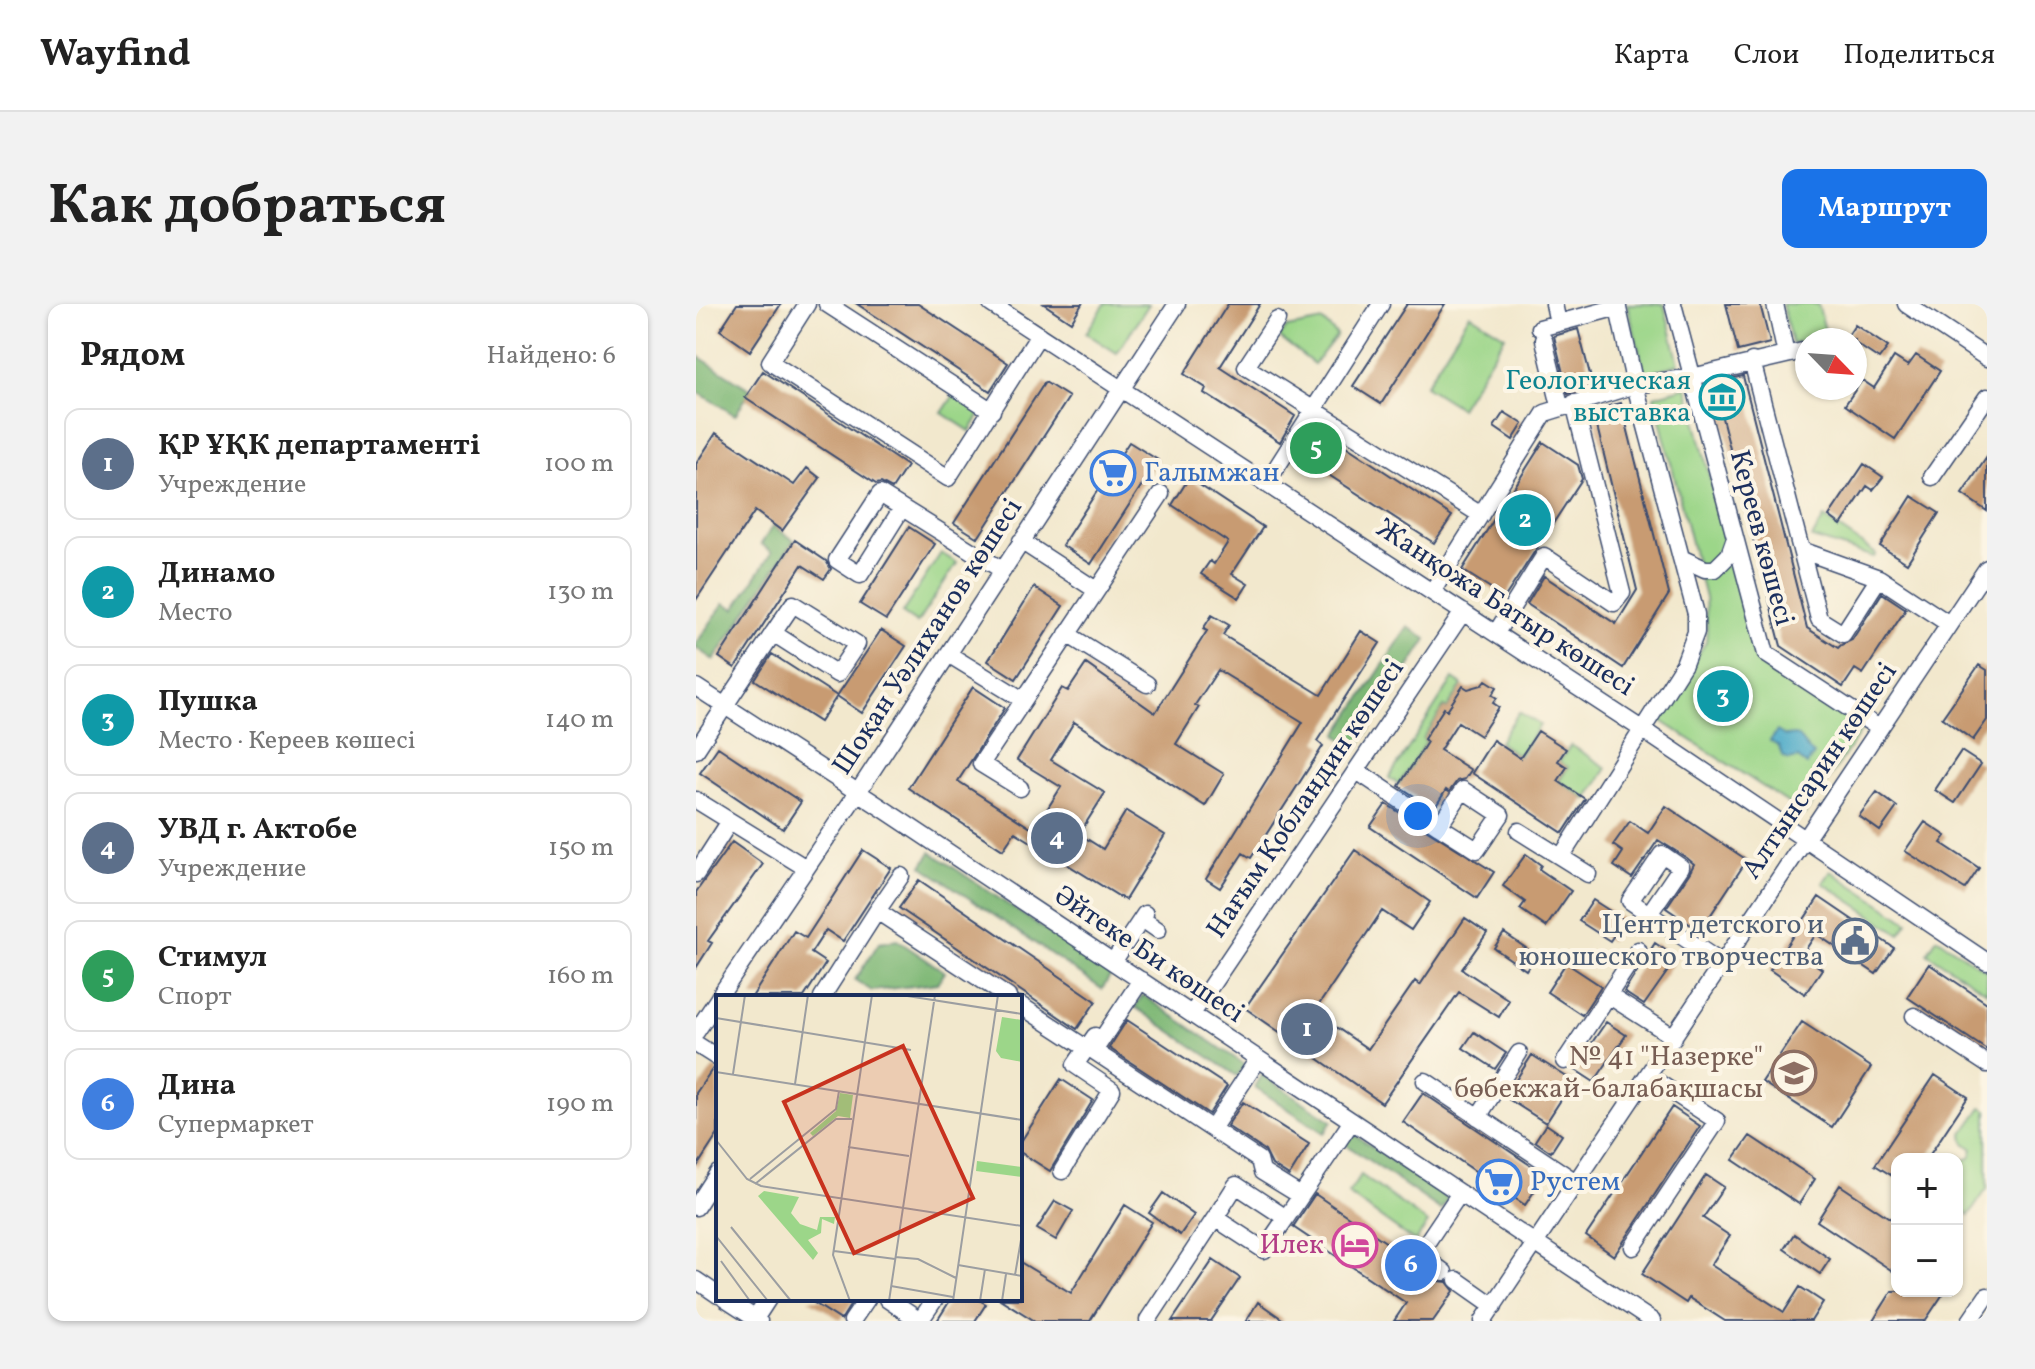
<!DOCTYPE html>
<html lang="ru">
<meta charset="utf-8">
<style>
:root{--surface:#fff;--page:#f2f2f2;--text:#222;--muted:#767676;--line:#e0e0e0;--accent:#1a73e8}
body{margin:0;font-family:Vollkorn,serif;background:var(--page);color:var(--text)}
.controls{position:absolute;right:24px;bottom:24px;display:grid;overflow:hidden;border-radius:16px;box-shadow:0 2px 6px #0004}
.controls button{width:72px;height:72px;display:grid;place-items:center;padding:0;border:0;border-bottom:2px solid var(--line);background:var(--surface);color:var(--text);font:40px sans-serif}
.compass{position:absolute;left:1099px;top:24px;width:72px;height:72px;border-radius:50%;background:var(--surface);box-shadow:0 2px 6px #0004;rotate:115deg}
.you{position:absolute;left:722px;top:512px;width:28px;height:28px;margin:-20px;border:6px solid #fff;border-radius:50%;background:#1a73e8;box-shadow:0 0 0 12px #1a73e833}
.badge{display:grid;place-items:center;width:52px;height:52px;border-radius:50%;background:var(--accent);color:#fff;font-size:26px;font-weight:700}
.pin{position:absolute;translate:-50% -50%;border:4px solid #fff;box-shadow:0 2px 8px #0006}
.list{margin:0;padding:0;list-style:none}
h2{display:flex;justify-content:space-between;align-items:center;height:104px;margin:0;padding:0 32px;font-size:34px}
h2 small{font-size:26px;font-weight:400;color:var(--muted)}
.list li{display:grid;grid-template-columns:52px 1fr auto;gap:24px;align-items:center;box-sizing:border-box;height:112px;margin:0 16px 16px;padding:0 16px;border:2px solid var(--line);border-radius:16px}
.list b{display:block;font-size:30px;white-space:nowrap}
.list p{margin:0;font-size:26px;white-space:nowrap;color:var(--muted)}
.list em{font-size:26px;font-style:normal;color:var(--muted)}
.map{position:relative;flex:none;width:1291px;height:1017px;overflow:hidden;border-radius:16px}
header{display:flex;align-items:center;gap:48px;box-sizing:border-box;height:112px;padding:0 40px;background:var(--surface);border-bottom:2px solid var(--line)}
header strong{font-size:38px}
nav{display:flex;gap:44px;margin-inline-start:auto;font-size:28px}
.intro{display:flex;align-items:center;justify-content:space-between;box-sizing:border-box;height:192px;padding:0 48px}
h1{margin:0;font-size:56px}
.button{padding:20px 36px;border-radius:16px;background:var(--accent);color:#fff;font-size:28px;font-weight:700}
main{display:flex;gap:48px;padding:0 48px}
aside{flex:1;background:var(--surface);border-radius:16px;box-shadow:0 2px 6px #0004}
.map>svg:first-child{display:block}
</style>
<header>
<strong>Wayfind</strong>
<nav><a>Карта</a><a>Слои</a><a>Поделиться</a></nav>
</header>
<div class="intro"><h1>Как добраться</h1><a class="button">Маршрут</a></div>
<main>
<aside>
<h2>Рядом<small>Найдено: 6</small></h2>
<ul class="list">
<li><span class="badge" style="background:#5c6f8a">1</span><div><b>ҚР ҰҚК департаменті</b><p>Учреждение</p></div><em>100 m</em></li>
<li><span class="badge" style="background:#0f9aa8">2</span><div><b>Динамо</b><p>Место</p></div><em>130 m</em></li>
<li><span class="badge" style="background:#0f9aa8">3</span><div><b>Пушка</b><p>Место · Кереев көшесі</p></div><em>140 m</em></li>
<li><span class="badge" style="background:#5c6f8a">4</span><div><b>УВД г. Актобе</b><p>Учреждение</p></div><em>150 m</em></li>
<li><span class="badge" style="background:#2e9e5b">5</span><div><b>Стимул</b><p>Спорт</p></div><em>160 m</em></li>
<li><span class="badge" style="background:#3f7fe0">6</span><div><b>Дина</b><p>Супермаркет</p></div><em>190 m</em></li>
</ul>
</aside>
<div class="map">
<svg width="1291" height="1017" viewBox="0 0 1291 1017">
<rect width="100%" height="100%" fill="#fcf5e5"/>
<filter id="ink" filterUnits="userSpaceOnUse"><feTurbulence type="fractalNoise" baseFrequency=".0125" numOctaves="2"/><feDisplacementMap in="SourceGraphic" scale="16" xChannelSelector="R" yChannelSelector="G"/><feConvolveMatrix kernelMatrix="1 2 1 2 8 2 1 2 1" color-interpolation-filters="sRGB"/></filter>
<filter id="wash" filterUnits="userSpaceOnUse"><feTurbulence type="fractalNoise" baseFrequency=".006" numOctaves="4" result="noise"/><feDisplacementMap in="SourceGraphic" scale="32" xChannelSelector="R" yChannelSelector="G"/><feGaussianBlur stdDeviation="1.8" result="paint"/><feColorMatrix in="noise" values="0 0 0 0 0 0 0 0 0 0 0 0 0 0 0 0 0 1.4 0 .05"/><feComposite in="paint" operator="in"/></filter>
<g filter="url(#wash)">
<rect width="100%" height="100%" fill="#f2e8cd"/>
<!-- green -->
<path fill="#9cd689" stroke="#5c8274" stroke-width="2" d="M409,0h44l-32,49 -31,-20z
M931,0h37l15,60 -34,9z
M1086,0h36l8,30 -34,10z
M774,10l35,22 -45,72 -35,-22z
M627,17l14,14 -23,29 -35,-27 8,-9z
M991,83l64,255 13,20 99,66 -58,86 -148,-96 49,-76 1,-14 -2,-30 -51,-202z
M258,91l27,18 -11,18 -28,-18z
M1128,214l52,36 -2,3 -62,-19z
M245,249l16,10 -40,60 -15,-10z
M757,375l9,6 -15,24 -3,-2 -21,32 3,3 -27,42 -10,-6z
M823,408l21,13 -21,31 -20,-14z
M875,441l36,23 -20,31 -28,-18 9,-14 -9,-5z
M1135,567l77,51 -8,12 -77,-51z
M1241,634l50,33v21l-60,-39z
M1286,803l5,3v79l-18,26 -12,-9v-47h-10l9,-4 8,5 6,-2 3,-9 -9,-7 -1,-8z
M665,871l67,48 -13,19 -67,-48z"/>
<!-- forest -->
<path fill="#7db775" stroke="#4c736a" stroke-width="2" d="M0,51l55,35 -16,25 -39,-24z
M77,222l21,14 -80,120 -18,-12v-4l28,-41 11,6 37,-57 -11,-8z
M712,323l19,12 -70,109 -20,-13z
M235,548l180,123 -9,14 -180,-123z
M201,636l48,32 -7,11 -66,8 -17,-11 24,-37z
M447,691l102,70 -8,11 -102,-69z
M566,771l70,46 -8,12 -69,-46z
M656,829l96,66 -7,11 -96,-66z"/>
<!-- water -->
<path fill="#48a9c7" stroke="#326c92" stroke-width="2" d="M1081,427l8,5 10,-1c9,5 8,12 19,19l-7,11 -9,-7 -9,2 -7,-4 -3,-9 -9,-6z"/>
<g id="blocks">
<!-- building -->
<path fill="#c89b72" d="M41,0h44l-31,47 -30,-21z
M161,0h61l90,59 -18,28z
M348,0h38l-11,18z
M532,0h32l-40,63 75,49 -15,26 -76,-49 2,-5 -22,-14z
M711,0h38l-64,100 -28,-18z
M1030,0h34l10,39 -32,8z
M1159,21l33,22 -9,12 -24,-16v-3l-8,-3z
M882,25l15,57 -25,8 -14,-58z
M1220,51l24,16 -45,68 -50,-34 17,-25 12,8 20,-31 14,9z
M67,67l144,95 -15,23 -11,-6 -5,1 -131,-86z
M1047,72l64,252 31,20 3,-3 11,-5 30,-47 24,16 -43,65 -8,-5 -12,18 -62,-41 -68,-263z
M349,78l24,15 -91,141 -24,-15z
M925,99l48,191 -46,74 -96,-64 17,-28 72,48 21,-34 -44,-180z
M808,108l19,12 -10,16 -19,-13z
M627,127l129,85 -18,27 -130,-84z
M20,129l78,52 13,-17 13,10 -38,53 -27,-20 -59,89v-136z
M433,138l29,18 -67,104 -29,-19z
M847,138l35,23 4,14 -77,118 -43,-27z
M1291,153v54l-25,-17z
M1168,160l19,13 -10,13 -6,-4 -26,39 -12,-9z
M493,174l74,49 -31,47 16,10 -9,14 -38,-24 9,-13 4,3 14,-22 -56,-37z
M1216,192l27,17 -32,50 -27,-17z
M213,223l26,17 -49,76 -26,-16z
M99,236l31,21 5,8 -7,10 -22,-14 -67,103 -16,-11z
M338,283l29,19 -47,73 -28,-18z
M516,311l17,10 -6,10 98,60 40,-64 19,12 -63,98 6,5 -72,112 -8,-5 -23,35 -14,-9 97,-157 -85,-52 -23,35 4,2 -23,37 48,30 -19,32 -131,-84 -23,38 54,33 -26,41 24,15 23,-38 39,24 -40,65 -110,-68 -12,18 -95,-62 65,-101 32,21 -47,73 76,49 27,-43 -44,-27 45,-72 6,3 18,-27 69,49 52,-82 -4,-2z
M185,326l25,16 -44,67 -25,-17z
M76,350l65,42 -17,26 -65,-42z
M1283,361l8,5v50l-14,20 -31,-22z
M790,376l11,7 -5,8 5,3 -4,5 6,4 -19,29 -22,-14 -18,28 31,20 -6,9 -8,2 -8,11 -3,-2 -12,19 -35,-23 28,-44 -3,-3 20,-31 3,2 16,-24 5,3 14,-4z
M842,427l28,18 -8,12 9,6 -9,14 27,18 -22,34 -91,-60 21,-33 27,18z
M22,443l83,55 -18,27 -83,-56z
M1265,447l20,13 -26,39 -20,-13z
M1181,488l20,15 -17,24 -21,-15z
M690,500l108,68 -17,26 -107,-71z
M970,502l81,54 -47,71 -34,-23 24,-36 4,-8 -7,-6 -29,-18 -26,38 -18,-12 9,-14 -10,-7 17,-24 18,12z
M1229,518l21,14 -5,7 38,25 -14,21 -60,-38z
M36,538l31,22 -55,77 4,2 -16,25v-76z
M167,546l28,18 -48,73 -17,-11 -15,23 15,10 -22,34h-52l42,-66 12,7z
M659,546l75,52 -19,28 -29,-19 -68,101 54,37 47,-68 5,4 45,-67 22,15 -25,36 47,31 -10,17 -40,-25 -77,111 -137,-95z
M830,550l15,11 -2,4 32,22 -25,36 -26,-18 5,-7 -22,-16z
M223,576l177,121 -19,28 -178,-121z
M1123,593l75,51 -18,26 -60,-40 -14,21 20,14 -17,25 -35,-24z
M897,596l31,20 -14,21 -31,-20z
M808,629l32,22 -10,15 -32,-22z
M959,639l22,15 -33,47 -20,-13z
M870,659l35,23 -19,29 -35,-23z
M1233,660l58,39v47l-80,-53z
M431,716l100,66 -18,28 -100,-66z
M910,718l20,13 -32,47 -20,-13z
M1106,718l69,45 -39,60 -70,-45z
M778,728l32,21 -11,16 -32,-21z
M836,751l41,26 -27,42 -41,-26z
M17,764l5,1v65l-22,34v-75z
M1239,771l33,22 -41,62h-30v20l-22,-14z
M365,775l32,21 -43,71 -30,-19v-9z
M727,789l122,82 -20,30 -122,-83z
M547,798l66,42 -20,32 -17,-11 -7,-14 -38,-25z
M976,803l28,19 -86,130 -28,-20z
M850,820l16,11 -11,17 -16,-11z
M1054,832l65,43 -16,25 -66,-44z
M1010,871l18,12 -21,31 27,18 -19,29 73,47 16,-25 23,15 -12,19h-86l-36,-23 -3,5 -44,-29z
M1144,881l57,38v51l-80,-53z
M467,889l31,22 -14,20 -31,-22z
M619,890l94,64 29,23 9,1 7,9 -21,30h-39l12,-18 -113,-76z
M359,897l18,10 -17,29 -19,-11z
M429,901l27,17 -62,99h-55l-35,-22h20v-37l51,31z
M1098,930l36,25 -10,15 -36,-25z
M517,956l27,18 -29,43h-39z
M1196,987h53l-20,30h-52z
M112,995h46l-13,21z
M255,995h26l9,5 -11,17h-38z
M562,998l27,19h-39z"/>
</g>
</g>
<g filter="url(#ink)">
<use href="#blocks" fill-opacity="0" stroke="#3b4b6f" stroke-width="2"/>
<g fill="none" stroke-linecap="round" stroke-linejoin="round">
<!-- minor casing -->
<g stroke="#3b4b6f" stroke-width="19">
<path id="minor" d="M111,0l-37,58 178,116 91,-143
M131,0l165,107
M295,0l652,426 344,232
M858,0l4,19
M977,0l93,350 113,74
M1079,0l11,51
M1210,0l81,54
M581,16l-31,47 235,148
M844,24l78,-21
M848,36l16,66
M1056,57l67,258 24,15 36,-56 70,46
M1236,173l55,-80
M570,180l115,-180
M206,204l-42,67 -23,-15 43,-66 122,76
M325,237l75,49
M1105,246l78,28
M985,254l24,11h10l14,-14 6,-17
M736,288l113,-179 90,-28 57,-8 115,-27
M800,329l48,-77 70,47 8,-10 -48,-190
M371,330l80,50
M252,350l75,46
M0,383l186,121 770,513
M0,446c32,-49 64,-98 97,-146l64,40 -20,30 -64,-41
M661,467l82,55 24,-36 38,25 -24,35 -38,-24
M324,484l-39,-24 180,-270
M0,496l110,68
M823,527l69,43
M966,550l19,13 -32,47 -19,-13z
M865,553l123,-193 12,-32v-18l-61,-229 -18,-81
M0,570l34,-53
M181,607l24,-35
M953,610l74,50
M446,615l16,11
M417,658l32,-48
M445,676l-47,71 118,78 46,-70
M912,691l66,42
M23,693l139,-205 319,-488
M126,693l55,-86 131,86
M324,701l66,43
M496,710l271,-402
M1218,712l73,48
M0,728l22,-33
M0,740l22,14
M869,757l73,-111
M729,777l152,102
M782,813l41,-64
M516,825l47,31 3,12 39,24
M366,867l50,-81 -37,-25 20,-29
M0,903l22,-34
M590,914l-22,32 -49,-32 21,-33 50,33 66,-97
M937,943l84,-126 -69,-45
M748,968l-25,-18 41,-61
M0,976l22,15
M761,976l37,26
M29,995l34,22
M191,995l33,22
M59,1015l13,-20
M452,1016l67,-102
M156,1017l15,-22
M224,1017l15,-22
M787,1017l504,-753
M1274,1017l17,-25"/>
</g>
<!-- minor -->
<use href="#minor" stroke="#fff" stroke-width="16"/>
</g>
</g>
<!-- icons -->
<defs>
<g id="museum-ring" transform="scale(2.3)"><circle r="9.5" fill="#fcf5e5" stroke="#0f9aa8" stroke-width="1.5"/><path d="M0-6L6-3V-2H-6V-3ZM-5-1h2V3h-2ZM-1-1h2V3h-2ZM3-1h2V3H3ZM-6 4H6V6H-6Z" fill="#0f9aa8"/></g>
<g id="supermarket-ring" transform="scale(2.3)"><circle r="9.5" fill="#fcf5e5" stroke="#3f7fe0" stroke-width="1.5"/><path d="M-6-5.5h2.5l.6 2H6L4.5 2H-2.5L-4.4-4H-6ZM-1.5 3.2a1.3 1.3 0 1 0 .1 0ZM3 3.2a1.3 1.3 0 1 0 .1 0Z" fill="#3f7fe0"/></g>
<g id="civic-ring" transform="scale(2.3)"><circle r="9.5" fill="#fcf5e5" stroke="#5c6f8a" stroke-width="1.5"/><path d="M-.6-6.5H3V-4.5H.6V-3L4-1V1h2V6H-6V1h2V-1L-.6-3ZM-1.2 2.5V6h2.4V2.5Z" fill="#5c6f8a"/></g>
<g id="school-ring" transform="scale(2.3)"><circle r="9.5" fill="#fcf5e5" stroke="#8d6e63" stroke-width="1.5"/><path d="M0-5L7-2L0 1L-7-2ZM-4 1L0 2.5L4 1V4Q0 6-4 4Z" fill="#8d6e63"/></g>
<g id="hotel-ring" transform="scale(2.3)"><circle r="9.5" fill="#fcf5e5" stroke="#d1479c" stroke-width="1.5"/><path d="M-6-4.5h1.5V1H6V5H4.5V3h-9V5H-6ZM-4 0a1.8 1.8 0 1 1 3.6 0ZM.5 0V-2.5h3Q6-2.5 6 0Z" fill="#d1479c"/></g>
</defs>
<g fill-rule="evenodd">
<use href="#museum-ring" x="1026" y="93"/>
<use href="#supermarket-ring" x="417" y="169"/>
<use href="#civic-ring" x="1159" y="637"/>
<use href="#school-ring" x="1098" y="769"/>
<use href="#supermarket-ring" x="803" y="878"/>
<use href="#hotel-ring" x="659" y="941"/>
</g>
<g text-anchor="middle" dominant-baseline="central" stroke-width="8" stroke-linejoin="round" paint-order="stroke">
<!-- culture labels -->
<g font-size="28" fill="#0d838f" stroke="#fcf5e5" text-anchor="end">
<text x="995" y="77">Геологическая<tspan x="995" dy="32">выставка</tspan></text>
</g>
<!-- shop labels -->
<g font-size="28" fill="#366cbe" stroke="#fcf5e5" text-anchor="start">
<text x="448" y="169">Галымжан</text>
<text x="834" y="878">Рустем</text>
</g>
<!-- street labels -->
<g font-size="28" fill="#1b2f5e" stroke="#fcf5e5">
<text transform="translate(1065 234) rotate(75)">Кереев көшесі</text>
<text transform="translate(809 304) rotate(33)">Жанқожа Батыр көшесі</text>
<text transform="translate(232 333) rotate(-57)">Шоқан Уәлиханов көшесі</text>
<text transform="translate(1124 467) rotate(-56)">Алтынсарин көшесі</text>
<text transform="translate(610 495) rotate(-56)">Нағым Қобландин көшесі</text>
<text transform="translate(453 651) rotate(34)">Әйтеке Би көшесі</text>
</g>
<!-- service labels -->
<g font-size="28" fill="#4e5e75" stroke="#fcf5e5" text-anchor="end">
<text x="1128" y="621">Центр детского и<tspan x="1128" dy="32">юношеского творчества</tspan></text>
</g>
<!-- education labels -->
<g font-size="28" fill="#785e54" stroke="#fcf5e5" text-anchor="end">
<text x="1067" y="753">№ 41 "Назерке"<tspan x="1067" dy="32">бөбекжай-балабақшасы</tspan></text>
</g>
<!-- hotel labels -->
<g font-size="28" fill="#b23c85" stroke="#fcf5e5" text-anchor="end">
<text x="628" y="941">Илек</text>
</g>
</g>
<!-- overview -->
<g transform="translate(20 691)">
<rect width="306" height="306" fill="#f2e8cd"/>
<path d="M286,22l20,3v42l-21,-4 -5,-7zM124,98l13,2 -3,23 -12,-2 -25,20 -3,-3 26,-22zM261,166l45,6v10l-46,-6zM48,196l35,6 -8,16 9,11 17,6 3,-13h15l-1,7 -12,-5 -1,14 -13,7 10,13 -5,7 -55,-64z" fill="#9cd689"/>
<path fill="none" stroke="#9c9ea1" stroke-width="2" d="M185,0l121,19M0,23l195,32M0,77l306,48M17,79l12,-79M79,89l13,-89M0,145l31,39 14,7 261,40M132,152l61,9M34,184l86,-70 3,-18M39,189l81,-65h16M15,232l60,74M0,241l52,65M118,256l61,8M179,262l23,2 38,19M5,266l29,40M242,270l64,11M299,280l7,-41M175,291l62,11M134,306l-17,-46 39,-260M173,306l46,-306M237,306l45,-306M264,306l5,-32M286,306l4,-27"/>
<path fill="#c8321e" fill-opacity="0.15" stroke="#c8321e" stroke-width="4" d="M187,51l70,152 -119,55 -70,-151z"/>
<rect width="306" height="306" fill="none" stroke="#1b2f5e" stroke-width="4"/>
</g>
</svg>
<div class="controls">
<button>+</button>
<button>−</button>
</div>
<svg class="compass" viewBox="-18 -18 36 36"><path d="M0-13l5 13h-10z" fill="#e53935"/><path d="M0 13l5-13h-10z" fill="#767676"/></svg>
<div class="you"></div>
<div class="pin badge" style="left:611px;top:725px;background:#5c6f8a">1</div>
<div class="pin badge" style="left:829px;top:216px;background:#0f9aa8">2</div>
<div class="pin badge" style="left:1027px;top:392px;background:#0f9aa8">3</div>
<div class="pin badge" style="left:361px;top:534px;background:#5c6f8a">4</div>
<div class="pin badge" style="left:620px;top:144px;background:#2e9e5b">5</div>
<div class="pin badge" style="left:715px;top:961px;background:#3f7fe0">6</div>
</div>
</main>
